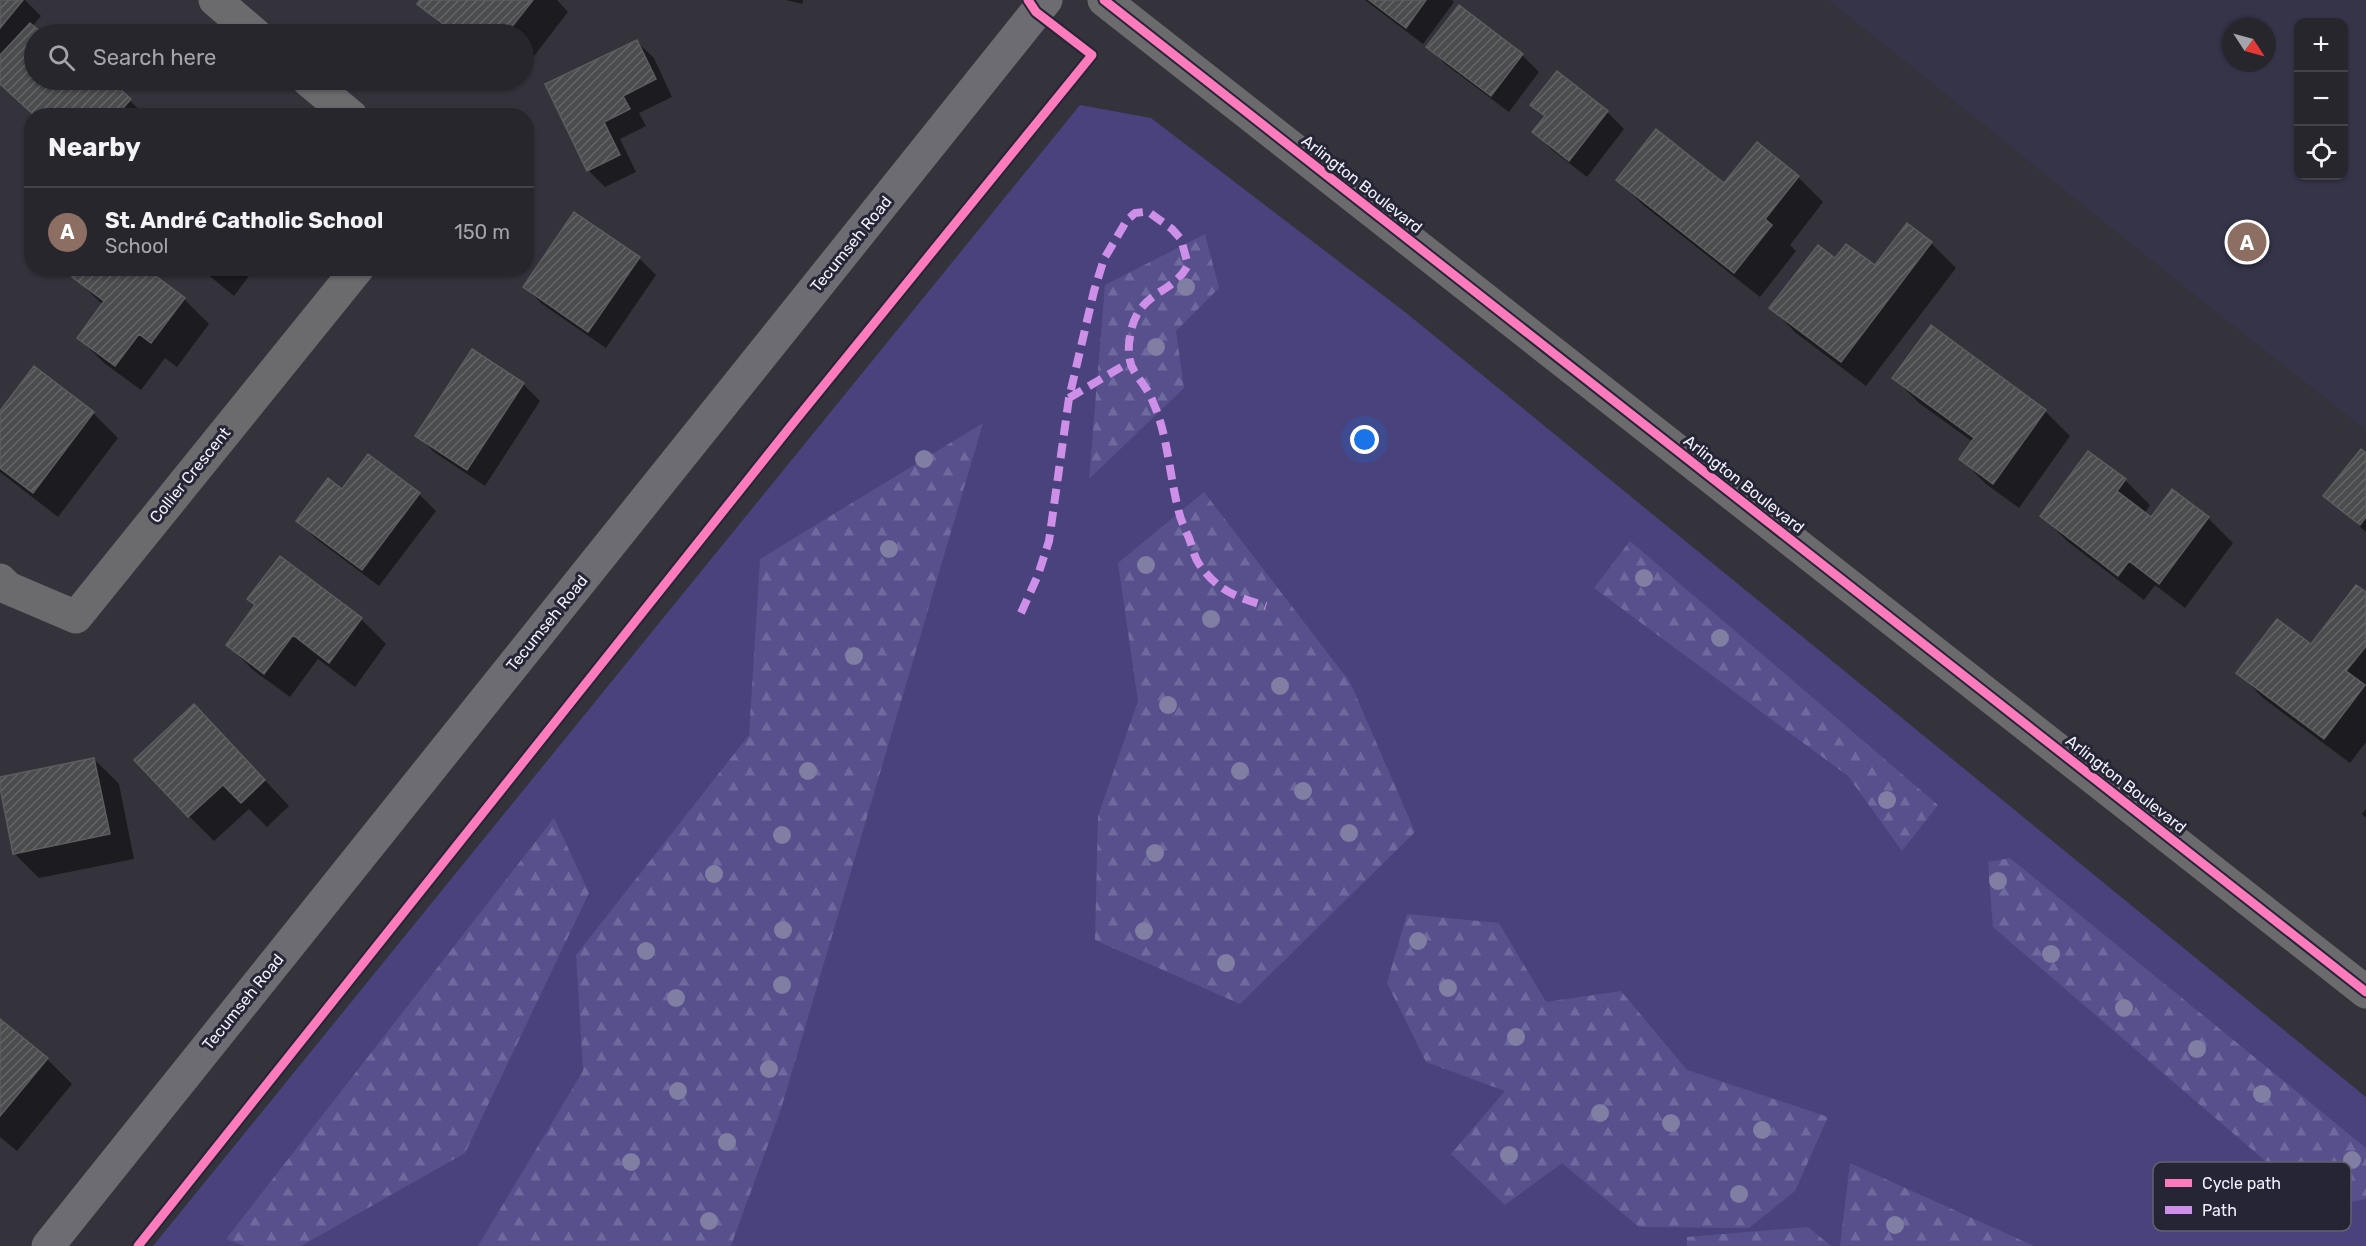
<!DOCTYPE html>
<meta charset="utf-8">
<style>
:root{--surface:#27262d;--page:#2f2e35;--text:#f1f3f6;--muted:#a4a5aa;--line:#434349;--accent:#95b2f1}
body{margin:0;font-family:Rubik,sans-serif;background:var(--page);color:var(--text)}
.controls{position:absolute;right:18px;top:18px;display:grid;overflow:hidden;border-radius:12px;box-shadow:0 2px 4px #0004}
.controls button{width:54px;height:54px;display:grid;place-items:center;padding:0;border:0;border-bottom:2px solid var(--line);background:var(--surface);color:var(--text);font:30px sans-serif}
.compass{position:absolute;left:2222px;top:18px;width:54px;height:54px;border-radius:50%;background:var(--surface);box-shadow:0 2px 4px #0004;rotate:126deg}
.you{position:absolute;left:1365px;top:440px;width:21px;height:21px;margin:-15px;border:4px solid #fff;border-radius:50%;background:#1a73e8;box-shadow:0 0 0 9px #1a73e833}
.badge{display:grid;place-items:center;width:39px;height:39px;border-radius:50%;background:var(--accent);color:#fff;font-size:20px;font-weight:700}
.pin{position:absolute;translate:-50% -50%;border:3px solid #fff;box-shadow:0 2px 6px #0006}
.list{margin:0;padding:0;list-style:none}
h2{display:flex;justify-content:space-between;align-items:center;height:78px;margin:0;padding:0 24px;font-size:26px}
h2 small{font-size:20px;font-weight:400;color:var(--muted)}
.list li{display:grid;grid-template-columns:39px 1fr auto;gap:18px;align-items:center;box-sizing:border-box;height:90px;padding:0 24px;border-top:2px solid var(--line)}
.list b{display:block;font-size:22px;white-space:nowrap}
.list p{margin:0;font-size:20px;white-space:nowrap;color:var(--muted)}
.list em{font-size:20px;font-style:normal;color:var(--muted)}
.icon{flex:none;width:33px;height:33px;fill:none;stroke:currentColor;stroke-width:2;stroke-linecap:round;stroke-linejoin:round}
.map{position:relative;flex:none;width:2366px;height:1246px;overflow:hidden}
.search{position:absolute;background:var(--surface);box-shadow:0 2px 4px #0004;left:24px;top:24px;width:510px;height:66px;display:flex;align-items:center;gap:15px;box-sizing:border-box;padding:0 21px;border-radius:33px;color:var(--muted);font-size:22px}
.panel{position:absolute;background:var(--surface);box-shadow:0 2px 4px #0004;left:24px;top:108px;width:510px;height:168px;border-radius:24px}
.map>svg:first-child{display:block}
</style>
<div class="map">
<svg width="2366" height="1246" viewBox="0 0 2366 1246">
<defs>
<pattern id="forest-firs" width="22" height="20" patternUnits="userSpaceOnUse" patternTransform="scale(1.5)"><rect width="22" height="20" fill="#57508d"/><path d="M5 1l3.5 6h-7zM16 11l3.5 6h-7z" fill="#6f6a9e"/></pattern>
<pattern id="building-hatch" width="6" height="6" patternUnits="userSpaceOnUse" patternTransform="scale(1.5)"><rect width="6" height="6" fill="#4b4c4e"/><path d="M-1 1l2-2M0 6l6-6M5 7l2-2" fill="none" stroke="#656668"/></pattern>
</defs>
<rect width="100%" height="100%" fill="#34333c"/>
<!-- built -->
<path fill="#363449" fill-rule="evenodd" d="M1829,0h537v430l-155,-122zM2298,22h46v154h-46zM2231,27h36v36h-36z"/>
<!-- grass -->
<path fill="#49427c" d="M1080,105l71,13 254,194 961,785v149h-2213z"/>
<!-- forest -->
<path fill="url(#forest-firs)" d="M1205,234l14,54 -43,43 8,57 -95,91 16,-194z
M983,423l-202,686 -50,137h-253l105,-175 -7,-116 173,-220 11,-176z
M1204,492l146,190 65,150 -175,172 -145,-64 3,-124 40,-115 -20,-138z
M1630,541l308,264 -36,46 -54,-75 -254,-188z
M554,818l35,75 -124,260 -164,93h-56l-19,-7z
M2010,858l356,290v51l-46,9 -327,-281 -5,-65z
M1407,914l92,9 47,79 75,-11 66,79 141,47 -33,74 -46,37 -110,-1 -77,-64 -57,42 -54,-51 54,-63 -79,-29 -39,-79z
M1850,1163l184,83h-194z
M1808,1227l23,19h-144v-9z"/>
<!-- shadow -->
<path fill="#0007" d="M0,0h25l16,16 -9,11 8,7h-6v46h56l7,6 6,-6h5l38,36h-111l-35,-33z
M422,0h135l11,12 -44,57v-35h-73l-32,-30z
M786,0h17l-1,4z
M1365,0h87l2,2 -31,42z
M1459,7l63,48 17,17 -30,40 -64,-48 -17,-17z
M636,41l18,17 18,39 -33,16 7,13 -26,13 16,33 -31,15 -17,-17 -41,-85z
M1557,73l50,39 17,17 -37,48 -36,-28 -17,-17 11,-15 -13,-12z
M1798,177l25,25 -33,43 6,6 -36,46 -117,-92 -25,-25 106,6z
M1931,243l25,25 -90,118 -70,-53 -25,-25 65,-48 39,7z
M639,258l17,17 -50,73 -64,-44 -17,-17z
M200,268h55l-21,28z
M74,277l110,22 25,25 -32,43 -12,-9 -24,32 -37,-27 -25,-25 24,-33z
M1931,328l114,83 25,25 -51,72 -33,-24 -25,-25 12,-17 -54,-39 -25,-25z
M523,384l17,17 -55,85 -51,-34 -17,-17z
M0,413h93l25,25 -60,79 -58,-45z
M2089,453l36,27 25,25 -5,8 7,6 56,-1 25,25 -48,65 -30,-23 -11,15 -77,-59 -25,-25z
M2366,455v77l-41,-37z
M342,491l77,3 17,17 -57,75 -64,-48 -17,-18z
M280,558l81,61 25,25 -31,43 -37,-28 -28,38 -37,-27 -25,-25 28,-39 -7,-7z
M2366,594v148l-16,21 -87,-65 -25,-26 73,-26z
M219,731l70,75 -22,21 -18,-18 -35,32 -25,-25z
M94,759l25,25 15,75 -95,19 -25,-25 -14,-75z
M2366,809v9l-4,-4z
M0,1021l47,38 25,25 -55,67 -17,-14z"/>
<!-- building -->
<path fill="url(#building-hatch)" stroke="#5c5d5e" stroke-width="1.5" d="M0,0h23l-23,28z
M420,0h113l-27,34h-50l-39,-30z
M1369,0h57l-20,28z
M1459,5l64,49 -32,42 -65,-49z
M30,23l13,11h-9v46h58l5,4 4,-4h9l21,19 -15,17h-81l-35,-32v-29z
M637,40l19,39 -33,17 7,13 -26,13 16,33 -33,16 -42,-87z
M1557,71l51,40 -39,50 -37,-29 13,-16 -15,-11z
M1656,129l68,54 33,-41 42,34 -34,43 7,6 -38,48 -118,-93z
M574,212l66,45 -52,75 -65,-45z
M1907,223l25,19 -91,120 -72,-54 49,-63 17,13 11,-14 29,21z
M79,268h66l40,30 -34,45 -12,-9 -24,32 -38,-28 27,-37 -32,-24z
M1931,325l115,85 -53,74 -34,-25 15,-21 -82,-60z
M472,349l52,34 -57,87 -52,-34z
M34,366l60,46 -61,81 -33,-25v-57z
M2361,449l5,4v64l-6,8 -37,-29z
M2088,451l38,28 -9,12 34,26 21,-28 37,28 -50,67 -30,-23 -11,15 -78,-60z
M368,454l52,39 -58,77 -66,-49 32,-43 14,11z
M280,556l82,62 -33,45 -36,-28 -29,39 -38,-29 29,-40 -8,-6z
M2356,585l10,7v54l-20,25 19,14 -41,54 -88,-66 41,-54 34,25z
M194,704l71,76 -24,23 -18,-18 -35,32 -54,-57z
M94,758l16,76 -97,20 -13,-67v-10z
M0,1019l48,39 -48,58z"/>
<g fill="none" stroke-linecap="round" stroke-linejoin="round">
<!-- minor -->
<path stroke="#6b6b6e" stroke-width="33" d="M215,0l40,34
M1104,0l1262,992
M308,80l43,36
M0,580l8,8 68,29 282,-349"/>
<!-- major -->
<path stroke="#6c6c72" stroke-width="33" d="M48,1246l998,-1246"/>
<!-- quiet -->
<path stroke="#ce8fe9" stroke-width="8" stroke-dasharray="15 8" stroke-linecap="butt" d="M1069,398l59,-35
M1021,613l17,-38 11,-34 20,-143 25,-107 10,-32 23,-39 8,-7 9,-1 6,1 22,16 9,10 7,26c-17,32 -50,24 -58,71 -6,38 11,37 23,66 15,34 16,71 25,106 2,11 7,21 11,30 3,8 5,19 10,26 19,27 37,33 67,42"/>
<!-- cycleway casing -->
<g stroke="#262535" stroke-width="13">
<path id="cycleway" d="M1104,0l1262,992
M138,1246l652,-819 302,-372 -56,-43 -8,-12"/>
</g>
<!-- cycleway -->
<use href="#cycleway" stroke="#fd7abc" stroke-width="9"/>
</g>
<!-- trees -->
<g fill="#807ea3">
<circle cx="1186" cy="287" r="9"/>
<circle cx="1156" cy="347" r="9"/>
<circle cx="924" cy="459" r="9"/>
<circle cx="889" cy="549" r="9"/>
<circle cx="1146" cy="565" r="9"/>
<circle cx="1644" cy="578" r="9"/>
<circle cx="1211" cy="619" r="9"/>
<circle cx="1720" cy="638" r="9"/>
<circle cx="854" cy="656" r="9"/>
<circle cx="1280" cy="686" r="9"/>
<circle cx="1168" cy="705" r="9"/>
<circle cx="808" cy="771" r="9"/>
<circle cx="1240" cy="771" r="9"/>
<circle cx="1303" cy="791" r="9"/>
<circle cx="1887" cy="800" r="9"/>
<circle cx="1349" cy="833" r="9"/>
<circle cx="782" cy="835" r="9"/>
<circle cx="1155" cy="853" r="9"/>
<circle cx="714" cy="874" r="9"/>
<circle cx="1998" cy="881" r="9"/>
<circle cx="783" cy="930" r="9"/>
<circle cx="1144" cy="931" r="9"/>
<circle cx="1418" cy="941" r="9"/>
<circle cx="646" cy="951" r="9"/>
<circle cx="2051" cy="954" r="9"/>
<circle cx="1226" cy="963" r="9"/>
<circle cx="782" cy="985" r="9"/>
<circle cx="1448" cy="988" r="9"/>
<circle cx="676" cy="998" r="9"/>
<circle cx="2124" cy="1008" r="9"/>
<circle cx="1516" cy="1037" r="9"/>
<circle cx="2197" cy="1049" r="9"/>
<circle cx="769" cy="1069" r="9"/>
<circle cx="678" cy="1091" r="9"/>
<circle cx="2262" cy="1094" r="9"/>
<circle cx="1600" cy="1113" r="9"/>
<circle cx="1671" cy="1123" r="9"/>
<circle cx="1762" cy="1130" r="9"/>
<circle cx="727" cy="1142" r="9"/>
<circle cx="1509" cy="1155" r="9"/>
<circle cx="2352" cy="1160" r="9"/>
<circle cx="631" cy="1162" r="9"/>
<circle cx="1739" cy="1194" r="9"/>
<circle cx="709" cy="1221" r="9"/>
<circle cx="1895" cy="1225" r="9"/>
</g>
<g text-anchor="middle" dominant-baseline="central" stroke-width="6" stroke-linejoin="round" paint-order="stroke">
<!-- street labels -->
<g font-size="16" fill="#f0f0fb" stroke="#262535">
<text transform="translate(1362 184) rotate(38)">Arlington Boulevard</text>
<text transform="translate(851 244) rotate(-51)">Tecumseh Road</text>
<text transform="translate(190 475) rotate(-51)">Collier Crescent</text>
<text transform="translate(1744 484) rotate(38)">Arlington Boulevard</text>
<text transform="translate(547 623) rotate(-51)">Tecumseh Road</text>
<text transform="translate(2126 784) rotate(38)">Arlington Boulevard</text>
<text transform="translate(243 1002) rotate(-51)">Tecumseh Road</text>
</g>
</g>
<!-- legend -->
<rect x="2153" y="1162" width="198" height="69" rx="9" fill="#262535" stroke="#636270" stroke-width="1.5"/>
<rect x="2165" y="1179" width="27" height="8" fill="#fd7abc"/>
<rect x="2165" y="1206" width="27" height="8" fill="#ce8fe9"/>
<g font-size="16" fill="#f0f0fb">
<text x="2202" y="1189">Cycle path</text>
<text x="2202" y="1216">Path</text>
</g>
</svg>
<div class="controls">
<button>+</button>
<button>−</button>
<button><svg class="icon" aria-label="locate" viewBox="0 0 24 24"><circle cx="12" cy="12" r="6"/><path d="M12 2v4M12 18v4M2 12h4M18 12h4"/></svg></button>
</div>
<svg class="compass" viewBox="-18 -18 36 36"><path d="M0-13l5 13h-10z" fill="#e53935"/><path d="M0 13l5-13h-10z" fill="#a4a5aa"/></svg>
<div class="you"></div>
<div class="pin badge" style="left:2247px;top:242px;background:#8d6e63">A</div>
<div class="search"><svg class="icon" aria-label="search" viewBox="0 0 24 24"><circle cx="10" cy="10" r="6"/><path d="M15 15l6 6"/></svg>Search here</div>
<section class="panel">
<h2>Nearby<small></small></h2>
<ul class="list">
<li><span class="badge" style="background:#8d6e63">A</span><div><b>St. André Catholic School</b><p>School</p></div><em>150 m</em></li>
</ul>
</section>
</div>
